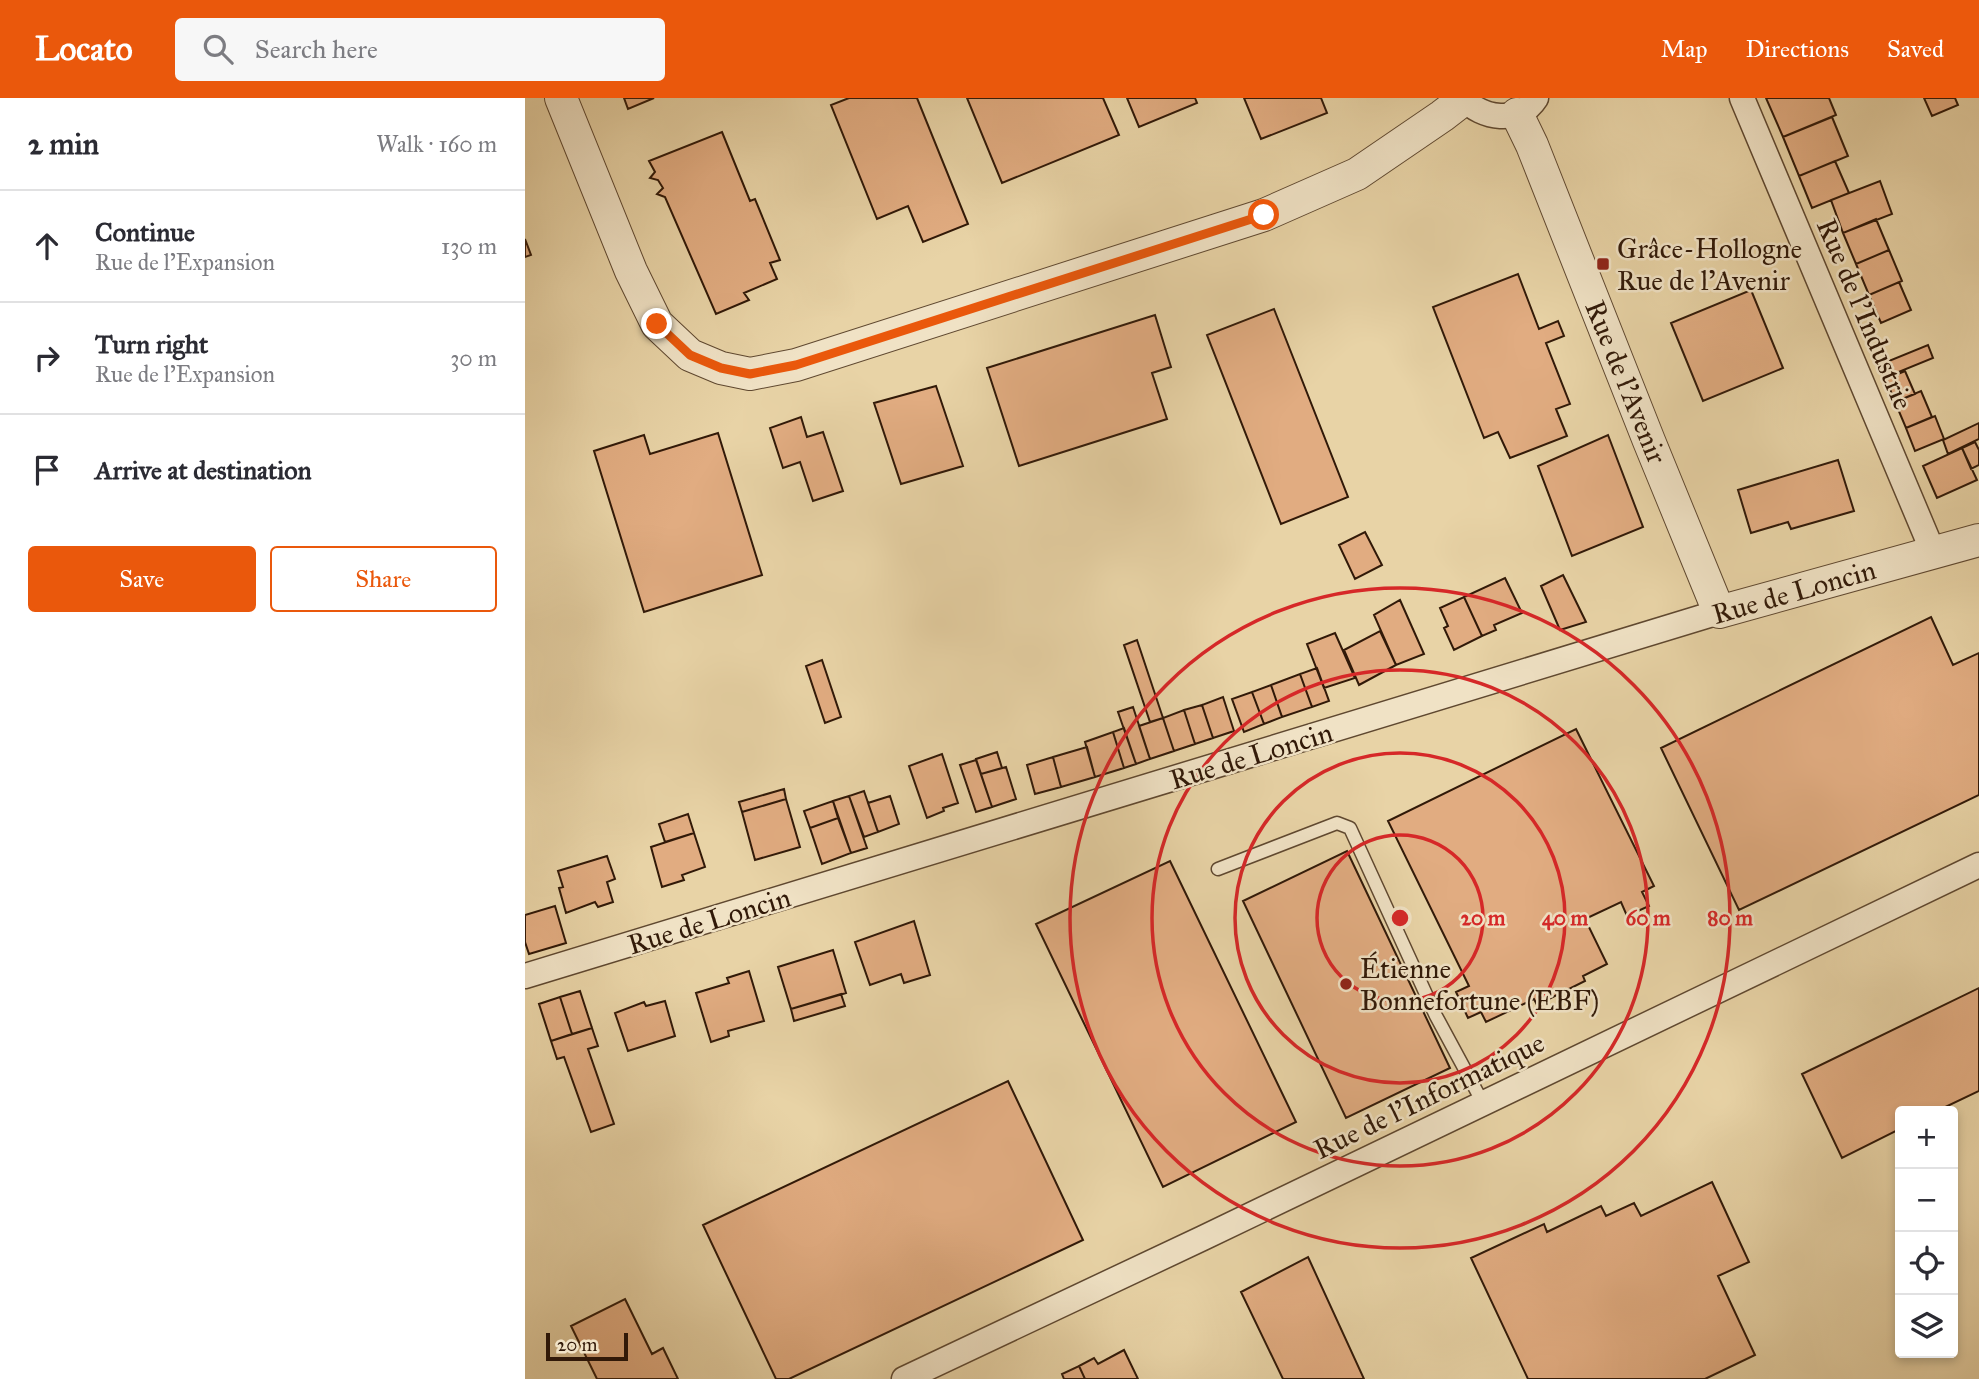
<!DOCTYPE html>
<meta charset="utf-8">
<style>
:root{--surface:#fff;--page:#f7f7f7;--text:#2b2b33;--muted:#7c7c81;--line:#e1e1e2;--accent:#ea580c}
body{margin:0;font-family:"IM FELL Great Primer",serif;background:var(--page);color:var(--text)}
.controls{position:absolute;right:21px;bottom:21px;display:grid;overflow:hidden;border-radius:7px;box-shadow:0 4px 10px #0003}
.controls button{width:63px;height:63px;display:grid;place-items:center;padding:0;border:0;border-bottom:2px solid var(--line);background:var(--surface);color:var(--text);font:35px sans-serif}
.scale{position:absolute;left:21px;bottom:18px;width:82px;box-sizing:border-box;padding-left:7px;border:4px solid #311908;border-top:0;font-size:19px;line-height:24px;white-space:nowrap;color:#311908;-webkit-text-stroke:5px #f0e2c5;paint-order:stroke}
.stop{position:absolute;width:21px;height:21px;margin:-16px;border:5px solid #ea580c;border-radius:50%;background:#fff}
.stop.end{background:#ea580c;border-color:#fff;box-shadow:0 2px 7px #0008}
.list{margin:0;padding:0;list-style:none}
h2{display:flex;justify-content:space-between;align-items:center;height:91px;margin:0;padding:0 28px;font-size:30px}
h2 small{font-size:23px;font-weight:400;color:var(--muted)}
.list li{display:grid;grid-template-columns:46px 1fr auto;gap:21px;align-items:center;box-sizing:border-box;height:112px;padding:0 28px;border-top:2px solid var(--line)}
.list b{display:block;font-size:26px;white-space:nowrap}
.list p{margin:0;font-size:23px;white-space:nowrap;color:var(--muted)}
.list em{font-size:23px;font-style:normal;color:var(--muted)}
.actions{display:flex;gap:14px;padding:21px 28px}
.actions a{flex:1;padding:16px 0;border:2px solid var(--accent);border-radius:7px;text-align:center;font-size:24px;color:var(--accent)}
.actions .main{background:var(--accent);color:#fff}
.icon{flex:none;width:38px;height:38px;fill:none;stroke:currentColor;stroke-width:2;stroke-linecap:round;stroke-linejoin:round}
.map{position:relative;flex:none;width:1454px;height:1281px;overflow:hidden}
header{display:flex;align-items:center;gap:42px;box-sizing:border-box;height:98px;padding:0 35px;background:var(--accent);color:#fff}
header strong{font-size:33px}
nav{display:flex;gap:38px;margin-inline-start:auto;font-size:24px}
.search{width:490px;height:63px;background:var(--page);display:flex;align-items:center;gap:18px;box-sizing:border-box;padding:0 24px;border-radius:7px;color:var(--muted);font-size:26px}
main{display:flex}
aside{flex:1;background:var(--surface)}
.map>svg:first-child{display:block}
</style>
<header>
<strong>Locato</strong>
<div class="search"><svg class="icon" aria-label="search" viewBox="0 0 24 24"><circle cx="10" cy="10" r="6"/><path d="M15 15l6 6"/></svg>Search here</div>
<nav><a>Map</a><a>Directions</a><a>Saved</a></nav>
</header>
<main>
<aside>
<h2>2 min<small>Walk · 160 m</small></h2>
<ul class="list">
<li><svg class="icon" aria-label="ahead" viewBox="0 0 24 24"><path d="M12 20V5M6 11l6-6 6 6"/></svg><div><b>Continue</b><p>Rue de l'Expansion</p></div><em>130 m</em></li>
<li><svg class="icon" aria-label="right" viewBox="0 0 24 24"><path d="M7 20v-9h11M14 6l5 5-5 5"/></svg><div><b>Turn right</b><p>Rue de l'Expansion</p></div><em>30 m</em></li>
<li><svg class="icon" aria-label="arrive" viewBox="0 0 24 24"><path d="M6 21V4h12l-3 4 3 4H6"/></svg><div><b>Arrive at destination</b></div></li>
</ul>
<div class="actions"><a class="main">Save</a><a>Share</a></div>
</aside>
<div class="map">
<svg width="1454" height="1281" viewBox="0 0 1454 1281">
<rect width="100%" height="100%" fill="#e8d3a6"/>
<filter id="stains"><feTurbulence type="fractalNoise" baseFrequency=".00286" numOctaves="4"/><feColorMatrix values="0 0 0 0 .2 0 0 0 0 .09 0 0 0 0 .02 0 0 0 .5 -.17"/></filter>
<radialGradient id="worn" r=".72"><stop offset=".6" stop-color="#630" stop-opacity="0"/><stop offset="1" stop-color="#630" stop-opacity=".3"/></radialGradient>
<!-- building -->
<path fill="#e1ac81" stroke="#311908" stroke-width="2" d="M99,0h30l-26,11z
M324,0h68l51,126 -45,18 -15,-36 -31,13 -46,-114z
M442,0h136l16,37 -117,48z
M602,0h68l2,5 -58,24z
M719,0h77l6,15 -66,26z
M1241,0h63l7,17 -53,22z
M1399,0h31l3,7 -26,11z
M1307,19l16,39 -49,20 -16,-39z
M197,34l28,69 5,-2 25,61 -10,3 7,16 -33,14 5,7 -33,14 -51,-117 -8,-3 6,-6 -5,-8 -8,-2 5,-6 -6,-11z
M1310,63l14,32 -37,15 -13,-32z
M1355,83l12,33 -49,19 -12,-33z
M1351,121l13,31 -33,14 -13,-31z
M0,141l6,16 -6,2z
M1364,152l13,31 -33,14 -13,-31z
M993,176l21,55 19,-8 6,15 -18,7 24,61 -14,5 11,27 -57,22 -12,-26 -14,6 -51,-131z
M1374,184l12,28 -30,13 -12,-28z
M1226,192l32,78 -80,33 -32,-78z
M749,211l74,188 -67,27 -74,-189z
M630,217l16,52 -19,6 15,46 -148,47 -32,-98z
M1403,247l5,13 -49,20 -5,-13z
M1380,273l10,23 -20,8 -9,-23z
M411,288l27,80 -62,18 -27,-81z
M1396,293l11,26 -26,11 -11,-26z
M1410,318l9,23 -29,12 -9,-23z
M276,319l6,20 16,-5 20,59 -30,10 -13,-39 -17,6 -13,-40z
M1454,325v16l-31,15 -5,-14z
M193,335l44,142 -118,37 -50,-161 50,-16 6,19z
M1083,337l35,92 -71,29 -34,-90z
M1450,344l4,8v15l-8,4 -9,-21z
M1437,350l15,32 -40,18 -14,-32z
M1313,362l16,51 -63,18 -3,-7 -37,11 -13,-43z
M840,434l17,33 -27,14 -16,-34z
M1038,477l23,47 -26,8 -19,-44z
M980,480l17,35 -28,12 2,5 -14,6 -18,-39z
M939,499l18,39 -28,14 -10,-22 4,-2 -8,-18z
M875,502l24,54 -28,11 -22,-50z
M1406,519l22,48 26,-12v142l-240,115 -78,-162z
M855,533l16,34 -37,20 -15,-35z
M810,535l20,45 -31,10 -17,-44z
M612,542l26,78 -13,4 -26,-77z
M297,562l19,57 -16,6 -19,-57z
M792,570l12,33 -17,6 -12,-33z
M775,576l12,33 -30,10 -11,-32z
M746,587l11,32 -18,7 -12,-32z
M727,594l12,32 -20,8 -12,-33z
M698,599l11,34 -21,7 -11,-33z
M677,607l11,33 -18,6 -11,-34z
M608,609l17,52 -14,5 -18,-52z
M659,612l11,34 -21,7 -11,-33z
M638,620l11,33 -24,8 -11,-33z
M599,630l12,36 -12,4 -11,-36z
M1051,631l78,157 -12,6 7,14 -22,10 -6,-14 -36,17 22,45 -24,12 2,5 -48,24 -3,-6 -48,23 -5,-10 -13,6 -12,-26 13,-6 -81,-165z
M588,634l11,36 -29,9 -10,-35z
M562,649l8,30 -34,10 -8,-30z
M472,654l5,16 -21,6 -5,-15z
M417,656l16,49 -15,5 1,3 -17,7 -18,-52z
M528,659l8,30 -26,7 -8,-29z
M451,662l16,47 -16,5 -16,-47z
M481,669l10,32 -24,8 -11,-33z
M259,691l2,10 -44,13 -3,-10z
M339,693l14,41 -14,5 -15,-41z
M324,698l18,52 -16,5 -18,-52z
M365,698l9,28 -21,8 -10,-29z
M261,701l14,48 -45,13 -13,-48z
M308,703l5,17 -28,10 -6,-17z
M163,716l6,19 -29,9 -6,-18z
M313,720l13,35 -29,11 -12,-36z
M169,735l11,34 -23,8 2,5 -22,7 -11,-40z
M822,753l103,217 -104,50 -103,-217z
M82,758l8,23 -8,3 6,20 -15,5 -3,-5 -29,11 -7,-25 4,-1 -5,-16z
M645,763l126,261 -133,65 -127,-263z
M30,808l11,37 -37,11 -4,-12v-27z
M389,823l16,54 -26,8 -3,-9 -31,11 -15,-43z
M308,852l13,43 -55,16 -13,-42z
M224,873l15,50 -36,10 1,5 -18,6 -15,-49 33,-10 -2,-5z
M1454,890v103l-42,20h-37v18l-58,29 -40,-84z
M55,893l12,37 -20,6 -12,-37z
M316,896l4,12 -51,15 -3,-12z
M35,899l12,37 -21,7 -12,-37z
M140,903l10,35 -47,15 -13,-38 29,-11 2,4z
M67,930l6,18 -10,3 26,75 -23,8 -27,-75 -7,2 -6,-18z
M483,983l75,159 -294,139h-13l-73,-154z
M1187,1084l37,80 -31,14 37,79 -50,24h-177l-57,-121 73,-34 3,8 54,-26 5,10 28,-13 7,13z
M783,1159l56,122h-81l-42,-87z
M100,1201l27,55 11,-6 15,31h-81l-26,-53z
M599,1252l14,29h-53l-6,-13 15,-8 4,6z
M554,1268l6,13h-21l-2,-5z"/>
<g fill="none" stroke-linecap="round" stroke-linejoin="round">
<!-- service casing -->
<g stroke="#5f4830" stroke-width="15">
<path id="service" d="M693,771l119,-46 13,5 86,188 47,87"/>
</g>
<!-- minor casing -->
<g stroke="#5f4830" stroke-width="27">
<path id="minor" d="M938,0c19,21 56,27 73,0
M1217,0l191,454
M0,878l1194,-364
M379,1281l299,-141 776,-373"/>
</g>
<!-- tertiary casing -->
<g stroke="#5f4830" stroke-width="34">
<path id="tertiary" d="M36,0l70,173 26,53 33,31 31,13 29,6 46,-9 468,-150 93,-41 85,-58 22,-17
M992,16l15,31 117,296 70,171 260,-72"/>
</g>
<!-- service -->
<use href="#service" stroke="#f0e2c5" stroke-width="12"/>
<!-- minor -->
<use href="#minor" stroke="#f0e2c5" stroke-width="24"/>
<!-- tertiary -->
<use href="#tertiary" stroke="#f0e2c5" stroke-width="32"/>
</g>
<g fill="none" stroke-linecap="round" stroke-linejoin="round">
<!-- route -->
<path stroke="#ea580c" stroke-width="9" d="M132,226l33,31 31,13 29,6 46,-9 468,-150"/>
</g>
<!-- distance rings -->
<g fill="none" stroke="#d62828" stroke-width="3.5">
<circle cx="875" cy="820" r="83"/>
<circle cx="875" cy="820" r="165"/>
<circle cx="875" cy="820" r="248"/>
<circle cx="875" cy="820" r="330"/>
</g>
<!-- markers -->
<g fill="#8f2418" stroke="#f0e2c5" stroke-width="2.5">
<rect x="1071" y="159" width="14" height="14" rx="3.5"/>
<circle cx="821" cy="886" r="7"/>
</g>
<g text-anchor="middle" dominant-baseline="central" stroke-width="5" stroke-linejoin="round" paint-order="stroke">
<!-- poi labels -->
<g font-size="28" fill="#311908" stroke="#f0e2c5" text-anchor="start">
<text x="1092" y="150">Grâce-Hollogne<tspan x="1092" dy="32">Rue de l'Avenir</tspan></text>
<text x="835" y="870">Étienne<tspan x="835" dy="32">Bonnefortune (EBF)</tspan></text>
</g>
<!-- street labels -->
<g font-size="28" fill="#311908" stroke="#f0e2c5">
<text transform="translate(1340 216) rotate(67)">Rue de l'Industrie</text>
<text transform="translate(1101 284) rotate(68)">Rue de l'Avenir</text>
<text transform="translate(1269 494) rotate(-16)">Rue de Loncin</text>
<text transform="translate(726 658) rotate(-17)">Rue de Loncin</text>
<text transform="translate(184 823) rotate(-17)">Rue de Loncin</text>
<text transform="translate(904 998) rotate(-26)">Rue de l'Informatique</text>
</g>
</g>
<circle cx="875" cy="820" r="10" fill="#d62828" stroke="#f0e2c5" stroke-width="3.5"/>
<g font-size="21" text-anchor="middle" font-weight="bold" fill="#d62828" stroke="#f0e2c5" stroke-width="5" stroke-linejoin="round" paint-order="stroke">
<text x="958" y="827">20 m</text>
<text x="1040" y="827">40 m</text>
<text x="1123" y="827">60 m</text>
<text x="1205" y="827">80 m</text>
</g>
<rect width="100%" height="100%" filter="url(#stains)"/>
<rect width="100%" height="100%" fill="url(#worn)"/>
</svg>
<div class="controls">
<button>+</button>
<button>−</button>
<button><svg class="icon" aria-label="locate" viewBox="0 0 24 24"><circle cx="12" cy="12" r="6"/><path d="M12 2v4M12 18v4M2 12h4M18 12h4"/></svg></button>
<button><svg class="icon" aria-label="layers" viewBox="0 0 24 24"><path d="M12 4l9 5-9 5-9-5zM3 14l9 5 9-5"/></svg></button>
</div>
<div class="scale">20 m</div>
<div class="stop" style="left:739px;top:117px"></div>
<div class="stop end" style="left:132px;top:226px"></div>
</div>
</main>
